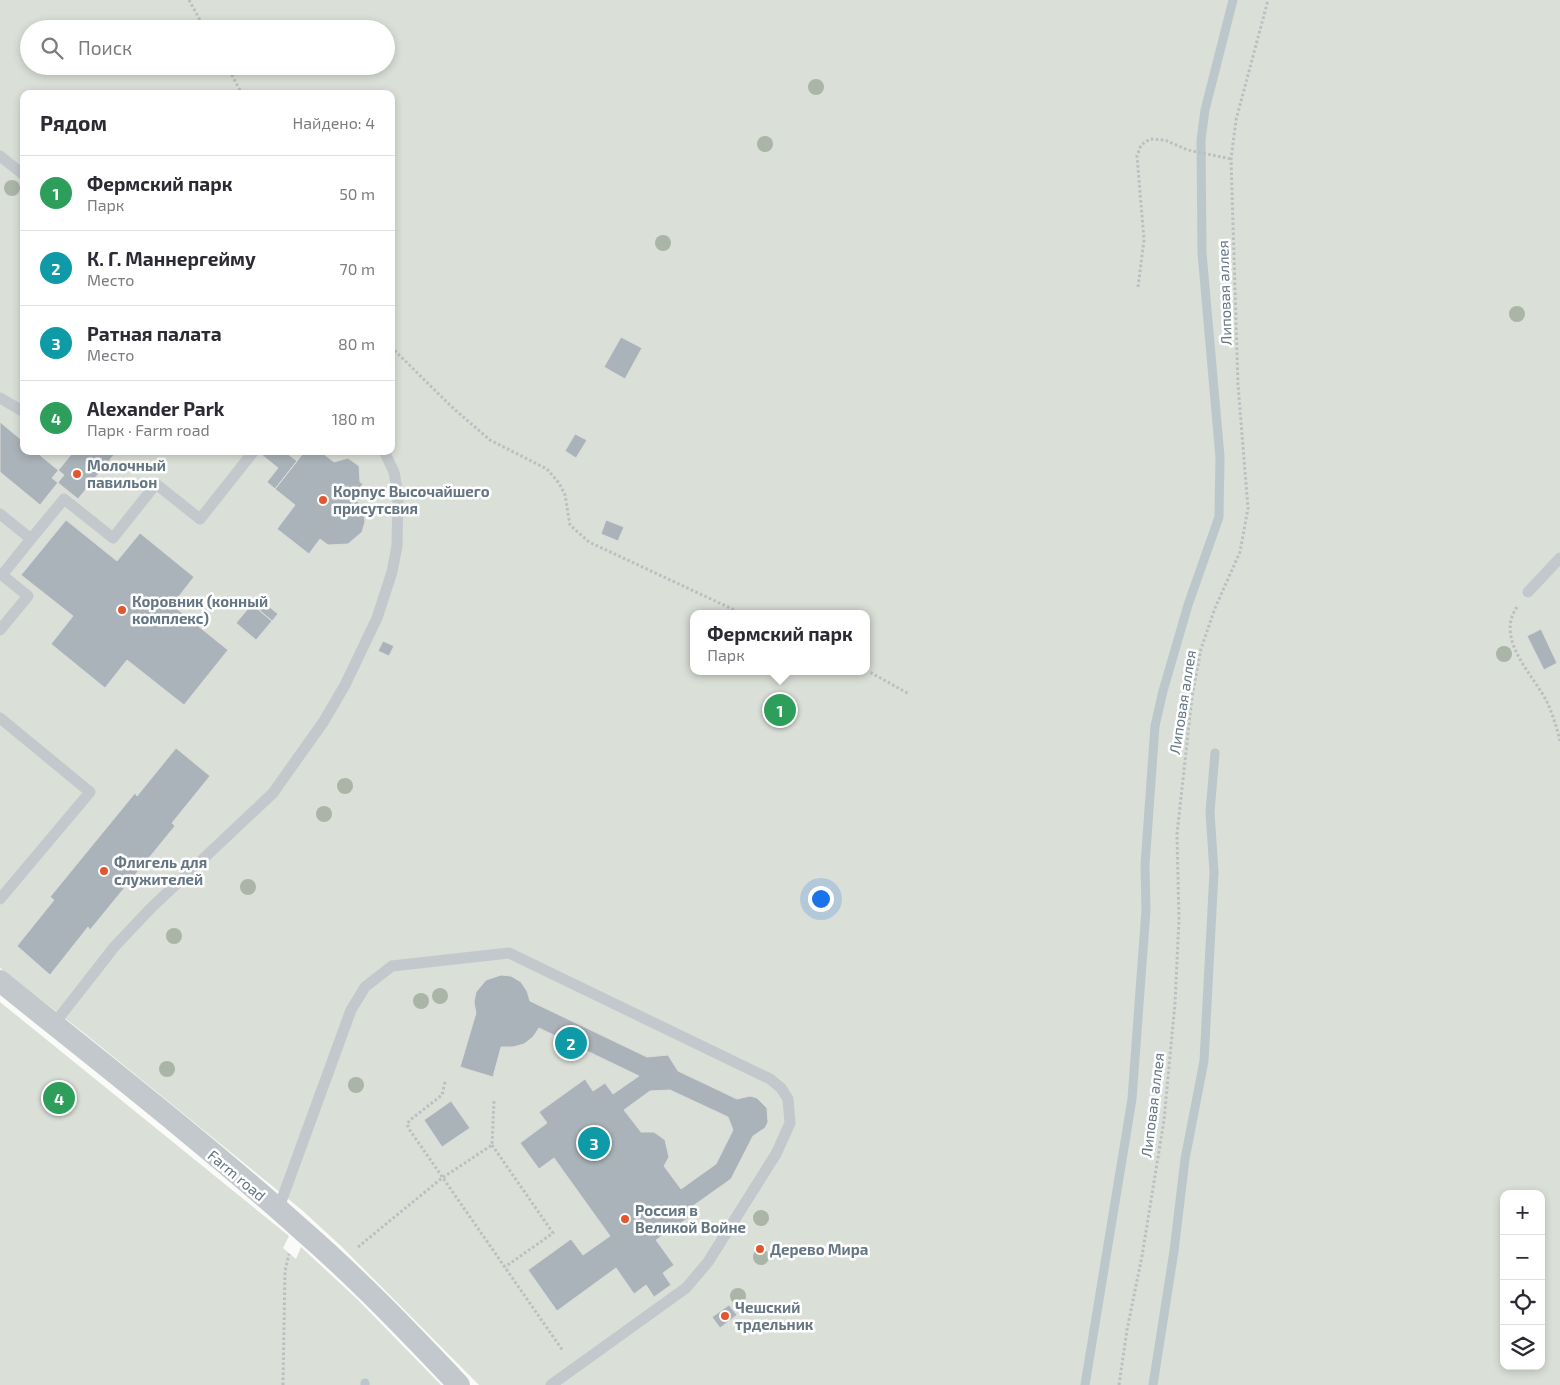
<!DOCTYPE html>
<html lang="ru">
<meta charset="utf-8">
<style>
:root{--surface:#fff;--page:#f7f7f7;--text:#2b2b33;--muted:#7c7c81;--line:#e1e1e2;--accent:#b45309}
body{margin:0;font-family:"Exo 2",sans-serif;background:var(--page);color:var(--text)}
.controls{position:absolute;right:15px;bottom:15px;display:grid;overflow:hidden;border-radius:10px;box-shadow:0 2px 8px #0003}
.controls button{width:45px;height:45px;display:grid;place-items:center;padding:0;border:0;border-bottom:1px solid var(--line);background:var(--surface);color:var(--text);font:25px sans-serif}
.you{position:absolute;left:820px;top:898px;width:18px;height:18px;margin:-12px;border:4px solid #fff;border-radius:50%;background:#1a73e8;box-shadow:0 0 0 8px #1a73e833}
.badge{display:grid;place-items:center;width:32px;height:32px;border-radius:50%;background:var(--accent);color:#fff;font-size:16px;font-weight:700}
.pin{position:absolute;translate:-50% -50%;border:2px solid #fff;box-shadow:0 1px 5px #0006}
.popup{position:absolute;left:690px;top:610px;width:180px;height:65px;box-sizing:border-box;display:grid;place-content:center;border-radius:10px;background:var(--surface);filter:drop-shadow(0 1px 4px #0005);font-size:16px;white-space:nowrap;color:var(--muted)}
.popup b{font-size:19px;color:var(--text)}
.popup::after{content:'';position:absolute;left:50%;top:100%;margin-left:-10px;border:10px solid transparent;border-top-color:var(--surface)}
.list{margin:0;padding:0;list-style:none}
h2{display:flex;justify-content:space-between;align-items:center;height:65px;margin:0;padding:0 20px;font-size:21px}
h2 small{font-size:16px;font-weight:400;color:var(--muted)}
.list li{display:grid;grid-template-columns:32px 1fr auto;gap:15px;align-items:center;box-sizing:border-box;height:75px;padding:0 20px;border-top:1px solid var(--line)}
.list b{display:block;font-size:19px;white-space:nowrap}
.list p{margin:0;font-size:16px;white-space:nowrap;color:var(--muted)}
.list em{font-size:16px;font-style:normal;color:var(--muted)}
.icon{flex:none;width:28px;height:28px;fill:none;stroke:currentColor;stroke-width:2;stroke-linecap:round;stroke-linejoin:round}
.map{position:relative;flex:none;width:1560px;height:1385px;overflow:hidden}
.search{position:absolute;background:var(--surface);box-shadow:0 2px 8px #0003;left:20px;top:20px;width:375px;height:55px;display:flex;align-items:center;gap:12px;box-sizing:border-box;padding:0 18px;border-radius:28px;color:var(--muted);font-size:19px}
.panel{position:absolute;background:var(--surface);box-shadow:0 2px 8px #0003;left:20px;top:90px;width:375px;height:365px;border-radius:10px}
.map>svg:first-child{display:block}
</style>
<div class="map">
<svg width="1560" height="1385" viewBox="0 0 1560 1385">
<rect width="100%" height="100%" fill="#fafaf8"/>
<!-- green -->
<path fill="#dadfd7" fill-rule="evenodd" d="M0,0h1560v1385h-1081l-138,-139 -38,-35 -219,-178 -84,-65zM29,29h357v37h-357zM24,94h367v357h-367zM694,614h172v57h-172zM1504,1194h37v172h-37z
M0,1002l289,234 -6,12 13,11 5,-12 57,53 83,85h-441z"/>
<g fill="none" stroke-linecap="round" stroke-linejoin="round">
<!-- stream -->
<path stroke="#bbc7cb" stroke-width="9" d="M365,1385v-2
M1085,1385l47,-286 14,-189 -1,-45 10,-139 8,-35 25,-86 31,-88 1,-60 -18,-204 -1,-113 4,-30 28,-110
M1153,1385l21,-134 11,-92 19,-98 10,-189 -4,-60 5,-59"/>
</g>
<!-- building -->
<path fill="#aab3b9" stroke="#dcdcda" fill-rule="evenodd" d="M621,337l21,11 -17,31 -21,-12z
M0,422l24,20v9h11l29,24 -24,30 -40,-33z
M575,434l12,6 -11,18 -11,-7z
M74,451h43l-39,48 -26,-21z
M257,451h27l13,10 -22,28 -8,-7 11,-14z
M305,451h15l14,11 14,-4 11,8 1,16 3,2 -10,13 7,7 4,8 1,10 -3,10 -14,12 -20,1 -8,-6 -11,15 -32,-25 18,-24 -20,-16z
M66,520l51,41 23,-28 54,44 -22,28 56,45 -44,55 -57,-45 -22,28 -54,-44 22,-28 -52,-41z
M606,520l18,7 -6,14 -17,-7z
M260,599l18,15 -6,7 -18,-15z
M252,604l20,17 -16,19 -20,-17z
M1541,629l16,34 -13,7 -17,-34z
M383,641l11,5 -5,10 -11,-5z
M176,748l34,28 -38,47 3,3 -85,104 -2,-3 -38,48 -33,-29 37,-46 -4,-3 85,-104 2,3z
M501,975l10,1 10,6 6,9 3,10 117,56 21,-2 10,16 59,28 13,-3 7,2 10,10 1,14 -3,6 -12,8 -22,43 -38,27 4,6 -41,28 18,25 -11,8 8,12 -17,12 -8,-12 -12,9 -18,-26 -59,43 -29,-41 43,-31 12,16 27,-19 -56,-78 -15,11 -19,-26 27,-20 -8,-11 46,-33 8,12 12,-8 8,11 26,-18 -100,-48 -6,9 -9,7 -11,3h-12l-8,30 -33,-10 16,-54 -2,-11 2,-10 10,-12zM670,1090l58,27 5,13 -17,34 -35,25 -17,-23 5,-9 -4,-17 -11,-8h-13l-17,-22 26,-19z
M451,1101l19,27 -28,19 -18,-27z
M729,1305l8,10 -17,13 -8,-11z"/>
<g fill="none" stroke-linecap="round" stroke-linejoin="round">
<!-- path -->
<path stroke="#bbbfc2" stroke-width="3" stroke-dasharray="2.5 2.5" stroke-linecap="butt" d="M189,0l16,29
M227,66l15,28
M1138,287l6,-47 -7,-84 4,-11 9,-6 15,1 23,10 43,9
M391,347l63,62 36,31 57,29 12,14 6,12 5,30 19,17 154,72
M1517,607c-23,33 18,69 31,97 5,12 9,24 12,37
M866,670l43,24
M445,1082l-3,13 -32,25 -3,4 2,5 154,222
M492,1145l61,88 -48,34
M358,1247l84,-69 50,-33 2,-45
M283,1385l2,-114 4,-17
M1119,1385l8,-55 15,-74 22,-136 11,-117 4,-83 -2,-86 15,-137 9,-48 14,-41 25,-56 8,-44 -10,-123 -7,-226 5,-39 32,-120"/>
<!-- service -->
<path stroke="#c3c8cc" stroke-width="11" d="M0,156l24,19
M0,398l24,14
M0,514l31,25 -29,36 26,21 -28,34
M31,539l33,-40 49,39 43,-54 44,35 54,-68
M1528,592l32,-34
M0,718l90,74 -90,107
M54,1024l61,-78 36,-38 122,-115 51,-72 21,-36 32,-67 15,-46 5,-26 1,-51 -4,-23 -10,-21
M278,1210l73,-200 14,-23 27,-21 117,-13 261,126 11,9 7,11 2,24 -14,31 -68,108 -22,26 -135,97"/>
<!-- minor -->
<path stroke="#c3c8cc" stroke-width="22" d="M0,981c102,82 206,163 303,250 55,48 106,101 156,154"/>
</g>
<!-- trees -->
<g fill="#aab4a7">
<circle cx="816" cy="87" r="8"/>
<circle cx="765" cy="144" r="8"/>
<circle cx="12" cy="188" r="8"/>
<circle cx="663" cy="243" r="8"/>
<circle cx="1517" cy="314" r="8"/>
<circle cx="1504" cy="654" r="8"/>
<circle cx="345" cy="786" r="8"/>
<circle cx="324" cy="814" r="8"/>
<circle cx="248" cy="887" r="8"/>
<circle cx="174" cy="936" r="8"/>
<circle cx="440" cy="996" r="8"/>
<circle cx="421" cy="1001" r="8"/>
<circle cx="167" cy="1069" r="8"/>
<circle cx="356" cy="1085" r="8"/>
<circle cx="761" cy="1218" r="8"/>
<circle cx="761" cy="1257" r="8"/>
<circle cx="738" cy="1296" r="8"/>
</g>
<!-- markers -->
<g fill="#e4572e" stroke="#fff" stroke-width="2">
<circle cx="77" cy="474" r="5"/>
<circle cx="323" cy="500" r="5"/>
<circle cx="122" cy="610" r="5"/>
<circle cx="104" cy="871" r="5"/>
<circle cx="625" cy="1219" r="5"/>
<circle cx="760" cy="1249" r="5"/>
<circle cx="725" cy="1316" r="5"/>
</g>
<g text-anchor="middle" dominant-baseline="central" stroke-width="5" stroke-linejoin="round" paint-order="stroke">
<!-- street labels -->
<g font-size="15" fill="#657683" stroke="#fff">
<text transform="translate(1224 293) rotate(-92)">Липовая аллея</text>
<text transform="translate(1182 702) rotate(-81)">Липовая аллея</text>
<text transform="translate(1152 1105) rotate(-83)">Липовая аллея</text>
<text transform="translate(237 1175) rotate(40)">Farm road</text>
</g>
<!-- poi labels -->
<g font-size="15" font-weight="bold" fill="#657683" stroke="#fff" text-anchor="start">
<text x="87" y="465">Молочный<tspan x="87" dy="17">павильон</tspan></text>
<text x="333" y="491">Корпус Высочайшего<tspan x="333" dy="17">присутсвия</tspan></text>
<text x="132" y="601">Коровник (конный<tspan x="132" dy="17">комплекс)</tspan></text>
<text x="114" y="862">Флигель для<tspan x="114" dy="17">служителей</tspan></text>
<text x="635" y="1210">Россия в<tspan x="635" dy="17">Великой Войне</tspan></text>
<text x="770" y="1249">Дерево Мира</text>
<text x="735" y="1307">Чешский<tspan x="735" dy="17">трдельник</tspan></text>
</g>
</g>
</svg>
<div class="controls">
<button>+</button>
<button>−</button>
<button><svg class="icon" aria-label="locate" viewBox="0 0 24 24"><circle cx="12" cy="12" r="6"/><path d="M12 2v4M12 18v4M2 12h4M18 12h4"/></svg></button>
<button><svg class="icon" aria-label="layers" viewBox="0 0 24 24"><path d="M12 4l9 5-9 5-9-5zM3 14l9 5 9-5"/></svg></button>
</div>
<div class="you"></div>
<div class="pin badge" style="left:780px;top:710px;background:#2e9e5b">1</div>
<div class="popup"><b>Фермский парк</b>Парк</div>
<div class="pin badge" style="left:571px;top:1043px;background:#0f9aa8">2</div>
<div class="pin badge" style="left:594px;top:1143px;background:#0f9aa8">3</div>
<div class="pin badge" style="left:59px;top:1098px;background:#2e9e5b">4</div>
<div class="search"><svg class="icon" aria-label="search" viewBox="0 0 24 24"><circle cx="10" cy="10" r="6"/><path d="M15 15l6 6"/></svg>Поиск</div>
<section class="panel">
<h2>Рядом<small>Найдено: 4</small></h2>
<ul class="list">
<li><span class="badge" style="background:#2e9e5b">1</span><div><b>Фермский парк</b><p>Парк</p></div><em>50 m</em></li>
<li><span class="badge" style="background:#0f9aa8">2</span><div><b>К. Г. Маннергейму</b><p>Место</p></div><em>70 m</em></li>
<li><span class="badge" style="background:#0f9aa8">3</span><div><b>Ратная палата</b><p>Место</p></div><em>80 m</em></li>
<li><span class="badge" style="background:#2e9e5b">4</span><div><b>Alexander Park</b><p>Парк · Farm road</p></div><em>180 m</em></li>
</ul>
</section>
</div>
